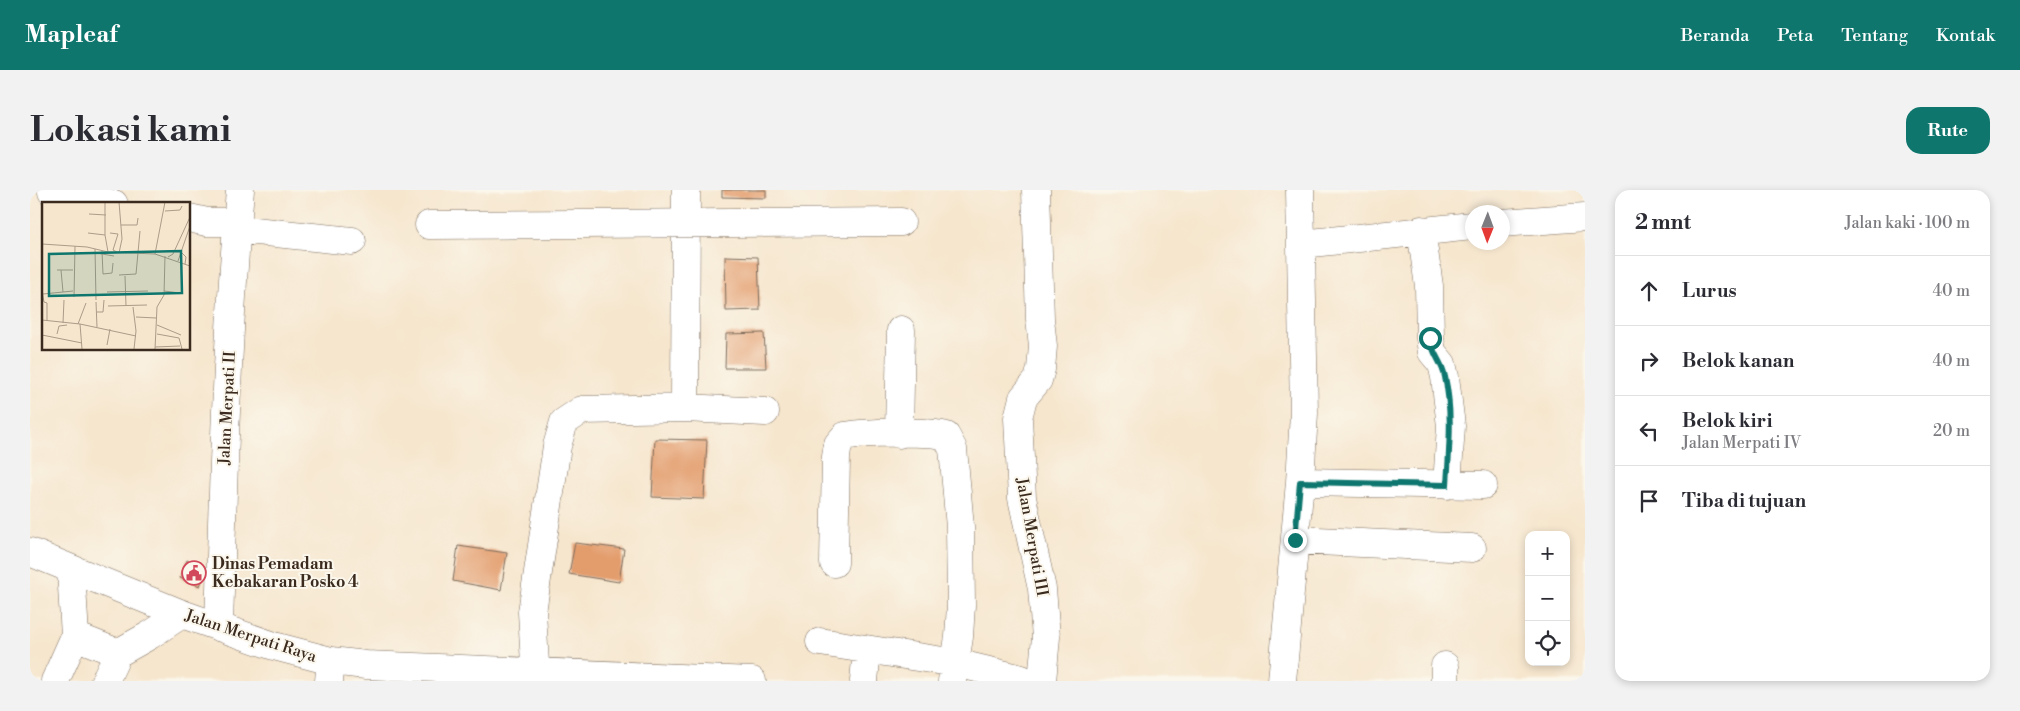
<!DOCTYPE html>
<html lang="id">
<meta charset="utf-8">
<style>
:root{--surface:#fff;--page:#f2f2f3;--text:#2b2b33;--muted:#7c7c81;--line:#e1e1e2;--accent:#0f766e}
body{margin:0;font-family:"Libre Bodoni",serif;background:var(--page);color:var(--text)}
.controls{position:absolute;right:15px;bottom:15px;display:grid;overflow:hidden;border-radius:10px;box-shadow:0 2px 8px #0003}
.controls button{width:45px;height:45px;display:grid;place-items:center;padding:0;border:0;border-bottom:1px solid var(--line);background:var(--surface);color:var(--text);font:25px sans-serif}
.compass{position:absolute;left:1435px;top:15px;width:45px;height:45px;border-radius:50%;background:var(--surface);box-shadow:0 2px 8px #0003;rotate:181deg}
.stop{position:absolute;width:15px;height:15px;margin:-11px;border:4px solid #0f766e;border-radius:50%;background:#fff}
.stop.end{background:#0f766e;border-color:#fff;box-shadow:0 1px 5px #0008}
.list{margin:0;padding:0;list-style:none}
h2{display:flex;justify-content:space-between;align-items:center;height:65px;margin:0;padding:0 20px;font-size:21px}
h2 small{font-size:16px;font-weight:400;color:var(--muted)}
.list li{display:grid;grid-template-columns:32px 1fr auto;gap:15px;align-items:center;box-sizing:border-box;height:70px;padding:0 20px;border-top:1px solid var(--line)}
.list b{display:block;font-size:19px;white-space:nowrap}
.list p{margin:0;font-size:16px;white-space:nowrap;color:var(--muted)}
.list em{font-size:16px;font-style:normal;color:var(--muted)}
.icon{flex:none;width:28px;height:28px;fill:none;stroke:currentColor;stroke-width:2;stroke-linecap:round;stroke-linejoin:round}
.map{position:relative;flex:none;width:1555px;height:491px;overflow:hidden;border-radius:15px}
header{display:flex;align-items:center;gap:30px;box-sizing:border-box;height:70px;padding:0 25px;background:var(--accent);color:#fff}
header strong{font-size:24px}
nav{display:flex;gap:28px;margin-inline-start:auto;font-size:18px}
.intro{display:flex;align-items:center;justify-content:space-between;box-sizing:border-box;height:120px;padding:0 30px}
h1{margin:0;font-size:35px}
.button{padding:12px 22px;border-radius:15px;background:var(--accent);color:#fff;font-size:18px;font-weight:700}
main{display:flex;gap:30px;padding:0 30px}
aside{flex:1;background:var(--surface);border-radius:15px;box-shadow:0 2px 8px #0003}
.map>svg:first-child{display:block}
</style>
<header>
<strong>Mapleaf</strong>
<nav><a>Beranda</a><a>Peta</a><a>Tentang</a><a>Kontak</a></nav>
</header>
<div class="intro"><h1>Lokasi kami</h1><a class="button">Rute</a></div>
<main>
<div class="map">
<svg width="1555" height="491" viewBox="0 0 1555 491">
<rect width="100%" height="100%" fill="#fbf7ec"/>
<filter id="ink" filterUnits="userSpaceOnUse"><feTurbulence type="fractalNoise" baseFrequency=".02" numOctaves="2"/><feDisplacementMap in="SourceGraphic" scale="10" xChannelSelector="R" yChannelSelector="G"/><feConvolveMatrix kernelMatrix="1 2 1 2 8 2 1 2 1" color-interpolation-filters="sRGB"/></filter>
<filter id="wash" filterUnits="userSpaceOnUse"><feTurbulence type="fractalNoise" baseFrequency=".0096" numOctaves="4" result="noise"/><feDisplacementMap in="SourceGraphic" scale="20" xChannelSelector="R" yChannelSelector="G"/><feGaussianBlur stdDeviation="1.12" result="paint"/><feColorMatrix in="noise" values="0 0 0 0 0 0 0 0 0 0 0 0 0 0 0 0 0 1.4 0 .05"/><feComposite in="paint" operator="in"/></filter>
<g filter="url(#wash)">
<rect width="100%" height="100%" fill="#f6e6ce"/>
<g id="blocks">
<!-- building -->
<path fill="#e39d6d" d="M692,0h44v8l-44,-1z
M695,66l33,1 2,53 -34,1z
M734,143l2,35h-41l1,-34z
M625,249l52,1 -3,59 -52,-2z
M545,353l49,6 -5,33 -50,-8z
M428,356l49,7 -6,37 -48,-9z
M157,370l20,8 -7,18 -20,-8z"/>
</g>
</g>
<g filter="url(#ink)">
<use href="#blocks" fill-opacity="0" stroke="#7c6c5c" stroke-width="1"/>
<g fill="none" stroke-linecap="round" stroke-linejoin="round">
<!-- minor casing -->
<g stroke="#7c6c5c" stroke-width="29">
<path id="minor" d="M1006,0l4,129 3,27 -2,23 -3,11 -15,18 -5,20 4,80 20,91 4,48 -4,44
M22,2l62,12
M159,28l18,4h30
M1472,33l83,-6
M399,35l472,-3
M206,39l116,12
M1391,40l8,56 1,52 2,14 10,12 3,13 6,49 -4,59
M1272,54l170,-18
M655,218l1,-218
M869,244l2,-104
M1270,292l183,3
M1265,350l177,8
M804,373l2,-106 2,-13 7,-8c18,-4 84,-5 101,0l7,13 7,78 1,78 -2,32 -7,44
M189,437c4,-146 8,-292 21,-437
M45,446l43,17
M790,452l136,21 66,16
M25,491l20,-45 -4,-66
M75,491l13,-28 32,-18 32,-21
M299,491l2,-20
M506,491l-4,-69 25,-166 7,-24 18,-12 103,-2 80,4
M834,491l3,-31
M1252,491l18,-199 4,-69 -4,-223
M1415,491v-15"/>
</g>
<!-- major casing -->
<g stroke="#7c6c5c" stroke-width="29">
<path id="major" d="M0,362l152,62 92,32 57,15 35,4 386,16"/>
</g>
<!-- minor -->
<use href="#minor" stroke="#fff" stroke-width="28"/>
<!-- major -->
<use href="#major" stroke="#fff" stroke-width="28"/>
</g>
</g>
<g fill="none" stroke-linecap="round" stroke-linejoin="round" filter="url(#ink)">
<!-- route -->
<path stroke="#0f766e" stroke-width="6" d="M1265,350l5,-58 147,3c2,-36 6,-72 -2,-108 -3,-16 -12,-21 -15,-39"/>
</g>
<!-- icons -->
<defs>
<g id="civic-ring" transform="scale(1.25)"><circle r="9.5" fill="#fbf7ec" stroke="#d1495b" stroke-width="1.5"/><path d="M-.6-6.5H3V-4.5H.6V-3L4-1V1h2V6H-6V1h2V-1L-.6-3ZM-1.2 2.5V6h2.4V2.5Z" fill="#d1495b"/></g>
</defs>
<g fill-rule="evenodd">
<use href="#civic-ring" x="164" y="383"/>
</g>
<g text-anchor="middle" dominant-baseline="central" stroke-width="4" stroke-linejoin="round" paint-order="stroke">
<!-- street labels -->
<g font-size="16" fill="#3b2a1e" stroke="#fbf7ec">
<text transform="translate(197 218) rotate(-87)">Jalan Merpati II</text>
<text transform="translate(1002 347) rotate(80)">Jalan Merpati III</text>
<text transform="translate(221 446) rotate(18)">Jalan Merpati Raya</text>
</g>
<!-- poi labels -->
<g font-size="16" font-weight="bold" fill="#3b2a1e" stroke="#fbf7ec" text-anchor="start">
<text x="182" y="374">Dinas Pemadam<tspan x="182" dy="18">Kebakaran Posko 4</tspan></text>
</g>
</g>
<!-- overview -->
<g transform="translate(12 12)">
<rect width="148" height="148" fill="#f6e6ce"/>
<path fill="none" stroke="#ab9b88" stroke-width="1" d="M63,0v33l3,17M123,9l15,-1 2,-4M47,12l17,1M79,23h16l1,-7M46,31l17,2M68,31l8,1 -5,16 4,2M0,42l45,3 21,5 47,2 35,12M53,47l1,51M137,48l7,7 -1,7M60,49l1,23 9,-1 1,-10M54,51l18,3M77,51l3,-14 -3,-37M113,52l10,-52M126,55l5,-3 17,-37M136,59l12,-35M15,68h16M19,68l2,22M77,73l17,-1 4,-43M83,74l1,30M0,89l2,11 3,1v18M122,89l16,2M65,90l41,-1M1,92l30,-3M32,95l1,-51M54,100l1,25M66,104l39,-1M91,105l3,24 -2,18M55,110h6l1,-12M94,115l20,1M0,118l38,4 56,12M21,121l1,-23M36,122l8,-21M38,122l2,25M115,123l24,10M15,132l2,-8 8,-1M115,132l22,4 3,11M0,133l40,8M65,143l3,-16M113,145l25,-1M113,147l2,-42 7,-12 1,-39"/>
<path fill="#0f766e" fill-opacity="0.15" stroke="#0f766e" stroke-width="2.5" d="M139,49l1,42 -133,3v-42z"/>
<rect width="148" height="148" fill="none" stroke="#3b2a1e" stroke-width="2.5"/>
</g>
</svg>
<div class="controls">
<button>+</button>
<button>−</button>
<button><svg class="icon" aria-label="locate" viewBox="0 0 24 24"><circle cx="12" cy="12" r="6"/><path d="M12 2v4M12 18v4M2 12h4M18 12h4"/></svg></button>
</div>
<svg class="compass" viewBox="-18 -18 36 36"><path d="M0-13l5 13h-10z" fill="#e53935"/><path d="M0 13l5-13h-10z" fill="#7c7c81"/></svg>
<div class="stop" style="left:1400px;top:148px"></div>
<div class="stop end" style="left:1265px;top:350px"></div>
</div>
<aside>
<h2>2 mnt<small>Jalan kaki · 100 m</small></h2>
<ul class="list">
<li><svg class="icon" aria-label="ahead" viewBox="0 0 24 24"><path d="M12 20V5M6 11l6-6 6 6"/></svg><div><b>Lurus</b></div><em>40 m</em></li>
<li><svg class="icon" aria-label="right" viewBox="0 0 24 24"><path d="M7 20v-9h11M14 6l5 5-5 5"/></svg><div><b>Belok kanan</b></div><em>40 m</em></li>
<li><svg class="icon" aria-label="left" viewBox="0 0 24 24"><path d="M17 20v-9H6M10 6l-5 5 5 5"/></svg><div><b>Belok kiri</b><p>Jalan Merpati IV</p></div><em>20 m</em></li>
<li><svg class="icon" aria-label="arrive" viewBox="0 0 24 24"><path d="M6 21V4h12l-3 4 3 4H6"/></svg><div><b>Tiba di tujuan</b></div></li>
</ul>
</aside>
</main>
